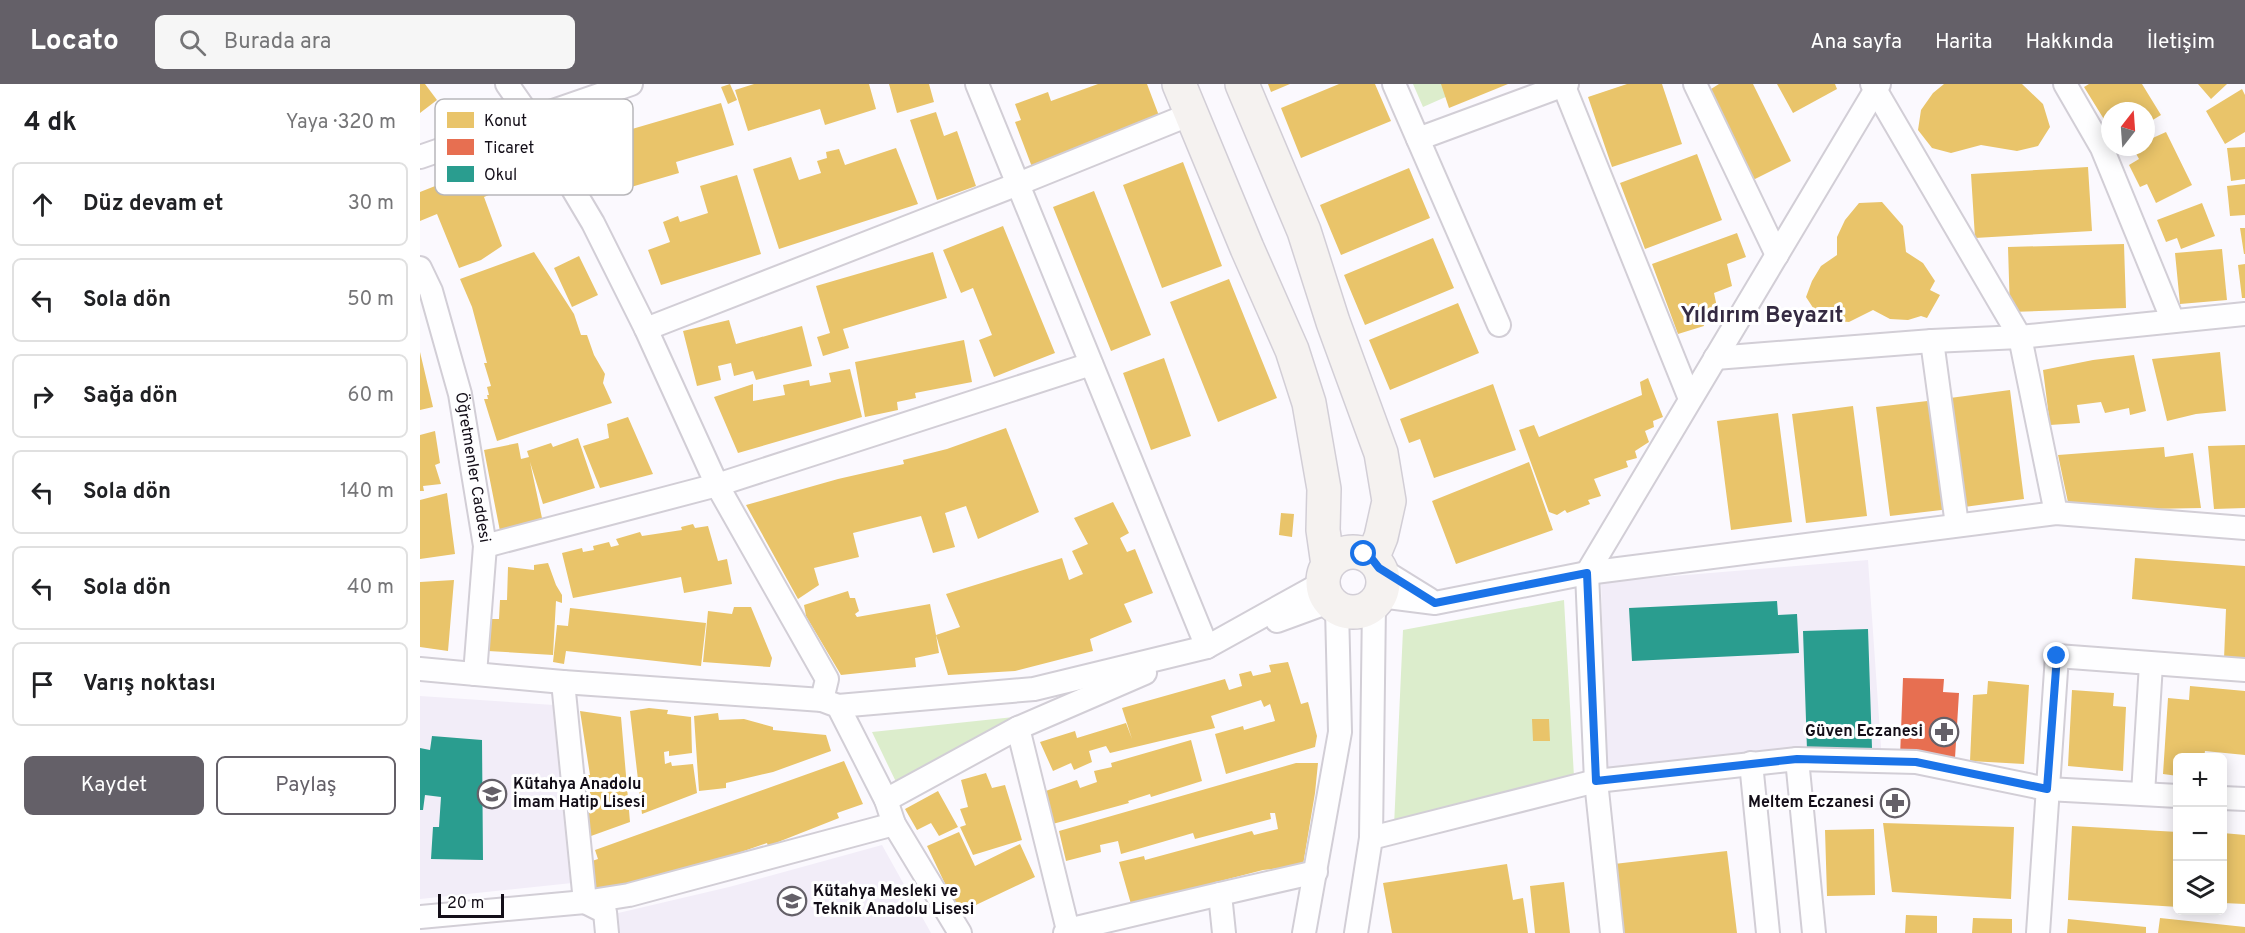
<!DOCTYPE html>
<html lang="tr">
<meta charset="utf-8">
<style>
:root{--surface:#fff;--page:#f6f6f6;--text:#202124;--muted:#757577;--line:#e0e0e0;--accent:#646068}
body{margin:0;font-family:Overpass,sans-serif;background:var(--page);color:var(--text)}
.controls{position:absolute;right:18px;bottom:18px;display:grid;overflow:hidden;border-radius:9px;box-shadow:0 3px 15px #0003}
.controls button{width:54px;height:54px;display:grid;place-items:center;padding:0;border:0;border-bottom:2px solid var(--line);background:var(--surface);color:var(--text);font:30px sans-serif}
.compass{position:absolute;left:1681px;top:18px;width:54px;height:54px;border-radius:50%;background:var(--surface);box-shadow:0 3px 15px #0003;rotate:17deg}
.scale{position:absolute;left:18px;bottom:15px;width:66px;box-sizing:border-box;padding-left:6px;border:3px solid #130e18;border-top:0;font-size:16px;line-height:21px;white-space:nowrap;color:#130e18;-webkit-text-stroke:4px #fff;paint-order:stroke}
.stop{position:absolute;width:18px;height:18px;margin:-14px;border:4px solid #1a73e8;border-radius:50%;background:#fff}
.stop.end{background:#1a73e8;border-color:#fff;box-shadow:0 2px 6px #0008}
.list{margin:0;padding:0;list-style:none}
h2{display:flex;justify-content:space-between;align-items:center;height:78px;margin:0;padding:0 24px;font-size:26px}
h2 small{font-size:20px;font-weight:400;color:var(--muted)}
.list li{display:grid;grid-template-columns:39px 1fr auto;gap:18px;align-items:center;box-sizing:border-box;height:84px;margin:0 12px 12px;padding:0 12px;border:2px solid var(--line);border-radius:9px}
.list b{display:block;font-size:22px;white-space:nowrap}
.list em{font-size:20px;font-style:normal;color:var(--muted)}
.actions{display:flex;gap:12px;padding:18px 24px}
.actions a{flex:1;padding:14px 0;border:2px solid var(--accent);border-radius:9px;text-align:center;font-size:21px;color:var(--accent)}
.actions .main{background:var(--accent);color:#fff}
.icon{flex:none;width:33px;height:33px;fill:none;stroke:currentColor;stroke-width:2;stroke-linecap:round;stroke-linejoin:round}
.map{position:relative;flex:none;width:1825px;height:849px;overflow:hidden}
header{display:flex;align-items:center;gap:36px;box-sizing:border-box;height:84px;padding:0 30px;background:var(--accent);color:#fff}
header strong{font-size:28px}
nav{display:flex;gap:33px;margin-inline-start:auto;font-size:21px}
.search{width:420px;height:54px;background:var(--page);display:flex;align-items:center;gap:15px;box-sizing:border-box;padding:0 21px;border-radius:9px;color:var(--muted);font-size:22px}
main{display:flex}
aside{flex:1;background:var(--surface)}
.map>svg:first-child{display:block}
</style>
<header>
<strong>Locato</strong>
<div class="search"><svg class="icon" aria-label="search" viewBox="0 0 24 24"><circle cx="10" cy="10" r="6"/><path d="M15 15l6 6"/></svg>Burada ara</div>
<nav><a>Ana sayfa</a><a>Harita</a><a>Hakkında</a><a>İletişim</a></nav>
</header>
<main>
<aside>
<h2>4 dk<small>Yaya · 320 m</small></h2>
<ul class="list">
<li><svg class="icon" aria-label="ahead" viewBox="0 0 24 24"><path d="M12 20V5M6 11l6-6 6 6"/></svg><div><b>Düz devam et</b></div><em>30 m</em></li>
<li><svg class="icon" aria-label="left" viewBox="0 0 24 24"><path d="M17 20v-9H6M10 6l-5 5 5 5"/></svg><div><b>Sola dön</b></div><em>50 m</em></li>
<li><svg class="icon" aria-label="right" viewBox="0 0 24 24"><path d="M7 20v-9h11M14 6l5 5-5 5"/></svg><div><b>Sağa dön</b></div><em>60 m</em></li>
<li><svg class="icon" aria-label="left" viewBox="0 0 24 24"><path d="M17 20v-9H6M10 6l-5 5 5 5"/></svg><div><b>Sola dön</b></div><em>140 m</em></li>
<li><svg class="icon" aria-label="left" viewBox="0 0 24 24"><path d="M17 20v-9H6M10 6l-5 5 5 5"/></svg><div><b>Sola dön</b></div><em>40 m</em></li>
<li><svg class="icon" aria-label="arrive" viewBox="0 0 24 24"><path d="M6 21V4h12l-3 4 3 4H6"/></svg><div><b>Varış noktası</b></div></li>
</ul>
<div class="actions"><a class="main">Kaydet</a><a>Paylaş</a></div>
</aside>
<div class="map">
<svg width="1825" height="849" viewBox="0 0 1825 849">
<rect width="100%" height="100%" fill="#fbf9fe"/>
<!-- built -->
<path fill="#f2edf8" d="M1448,476l14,201 -276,14 -5,-193z
M0,612l134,9 18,178 -152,16z
M462,761l49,88h-315l-2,-19 115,-27z"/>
<!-- green -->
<path fill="#dcedcc" d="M993,0h62l-52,23z
M1144,516l10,177 -180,49 9,-196z
M594,633l-117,67 -25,-52z"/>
<!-- homes -->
<path fill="#e9c46a" d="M0,0h5l12,16 -17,13z
M310,0l7,16 -9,4 -7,-17z
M334,0h115l7,25 -51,16 -5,-16 -72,22 -13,-41z
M469,0h40l5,18 -37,11z
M678,0h49l14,37 -129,46 -17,-45 6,-2 -6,-16 33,-12 3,9z
M848,0h22l-19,8z
M919,0h36l16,37 -90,37 -20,-50z
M1021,0h67l-59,24z
M1207,0h35l20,60 -70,23 -24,-70z
M1299,0h34l38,77 -42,21 -46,-88z
M1357,0h58l2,5 -44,24z
M1524,0h78l21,20 7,23 -12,19 -21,5 -36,-6 -30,8 -19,-5 -14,-18 3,-20 12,-17z
M1669,0h53l19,31 -15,9v-13h-36v18l-26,-42z
M1778,0h29l-16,15z
M1822,5l3,6v37l-20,12 -19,-33z
M301,19l13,42 -58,17 3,11 -72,21 -16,-53z
M516,28l8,24 13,-5 19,55 -39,14 -27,-80z
M1746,48l26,53 -36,18 -9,-19 -7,3 -11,-22 10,-6 -6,-11 13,-1v-6z
M1825,63v32l-14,2 -4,-33z
M476,64l22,56 -139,45 -26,-80 38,-12 8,23 22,-7 -4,-12 10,-3 -1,-6 13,-3 6,16z
M1277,70l25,66 -77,29 -25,-66z
M76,78l10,26 -22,9 18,49 -21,14 -22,8 -22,-54 -17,7v-29z
M763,78l39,104 -60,22 -39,-103z
M1668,83l4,64 -117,7 -4,-64z
M989,84l21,50 -89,37 -21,-50z
M317,91l24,79 -100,31 -13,-35 22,-8 -7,-20 15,-6 2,6 28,-9 -8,-27z
M1825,100v31l-15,1 -3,-30z
M674,107l57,144 -40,16 -58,-144z
M1462,118l21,24 3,26 17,11 12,18 -5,9 10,5 -13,23 -6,-2 -13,4 -18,-1 -17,-9 -24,12 -28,-2 -15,-23 6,-16 9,-15 16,-11v-18l8,-17 14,-17z
M1782,119l13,33 -34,13 -4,-11 -11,4 -9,-22z
M583,142l52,127 -61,24 -15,-37 13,-5 -19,-47 -12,5 -18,-43z
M1820,144h5v26h-1z
M1317,149l9,24 -19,7 5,22 -18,7 3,14 -8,2 2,5 -9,4 2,8 -26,8 -26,-70z
M1013,154l21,50 -89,37 -21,-50z
M1704,160l2,64 -116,4 -2,-65z
M1802,165l5,51 -47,4 -5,-51z
M114,168l40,62 7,21h6l7,20 11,19 -2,9 9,20 -115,38 -13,-42h4l-1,-4h2l-2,-8 4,-1 -7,-23h3l-15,-56 -12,-28z
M513,168l14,46 -104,31 6,19 -26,8 -6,-19 13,-4 -14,-47z
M159,172l19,39 -26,12 -18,-39z
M1825,180v34h-3l-4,-33z
M809,195l48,119 -59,24 -48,-120z
M1038,219l21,50 -89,37 -21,-50z
M309,236l7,24 66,-18 10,40 -56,14 -3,-9 -19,5 -3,-13 -13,3 3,14 -24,6 -14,-55z
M544,256l8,42 -57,11 1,5 -19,4 1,8 -33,7 -10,-55z
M0,268l13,55 -13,3z
M1800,268l6,59 -30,3 -29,7 -15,-62z
M1714,271l12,56 -16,4 -1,-7 -24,5 -4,-11 -24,3 3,18 -30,2 -7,-55 50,-10z
M744,274l27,78 -40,14 -28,-77z
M430,285l12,48 -124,36 -24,-56 39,-13v17l32,-6 -2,-10 26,-5 1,6 21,-4 -2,-9z
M1228,294l15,39 -10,4 1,6 -9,4 4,11 -14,9 2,7 -11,3 2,6 -34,12 7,17 -13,4 2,4 -23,9 -2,-3 -8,5 -8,-3 -30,-82 15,-5 5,12 103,-42 -2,-13z
M1073,300l23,66 -82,28 -14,-39 -11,4 -9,-24z
M1590,306l14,109 -60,8 -14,-109z
M1516,316l14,109 -60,7 -14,-109z
M1433,322l14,110 -61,7 -14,-109z
M1358,329l14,109 -61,8 -14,-109z
M208,333l25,57 -53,14 -17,-42 26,-8 -2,-14z
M586,344l33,84 -61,27 -12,-33 -21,7 10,34 -22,6 -12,-37 -68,17 6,24 -45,11 5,17 -21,14 -52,-94 92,-26 66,-15 -1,-4 44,-11z
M15,347l5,32 -5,2 6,19 -18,2 1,5h-4v-56z
M158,354l17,50 -52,16 -13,-42 12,56 -42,13 -16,-81 34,-7 3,16 8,-2 -2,-6 24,-8 2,4z
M1825,361v63l-31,1 -6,-63z
M1744,363l1,10 28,-4 8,55 -53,1 -79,-2 -11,-52z
M1109,378l24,68 -97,34 -24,-63z
M27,409l8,61 -35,5v-59z
M693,418l16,31 -9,5 7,14 8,-3 18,44 -29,11 8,18 -42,17 3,12 -78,20 -67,4 -12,-40 3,18 -24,5 1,9 -75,8 -35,-59 -2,-11 44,-14 2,7h5l4,13 -4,3 2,3 73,-13 6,31 24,-8 -14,-33 116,-36 7,22 14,-6 -11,-23 16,-7 -14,-26z
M861,429l13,1 -2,23 -13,-2z
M273,440l2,4 13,-2 10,35 9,-2 5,25 -48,9 -3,-16 -108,21 -11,-45 20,-5 1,4 11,-2 -1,-4 16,-4 2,5 8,-2 -3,-6 24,-7 2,4 40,-6 -1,-3z
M1715,474l110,8v95l-21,-2 2,-50 -94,-10z
M128,479l8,22 6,10v8l-6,-2 -3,54 -65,-4 3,-32h8l1,-19h7l1,-33 26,3v-5z
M34,496l-6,71 -28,-4v-65z
M314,523h17l21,51 -2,9 -67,-5 5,-51 24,3z
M150,524l136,15 -5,43 -135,-15 -2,13 -11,-2 4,-37 11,1z
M868,578l13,42 7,-2 9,34 -2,11 -89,27 -11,-40 28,-8 1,4 31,-9 -5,-17 -6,3 -3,-7 -50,16 4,12 -105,25 -4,-7 -17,5 3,11 -18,8 -3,-7 -18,8 -13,-29 35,-11 2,7 49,-15 6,16 -10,-31 103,-29 4,11 13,-4 -3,-12 12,-3 2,5 18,-4 -2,-7z
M1568,597l41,4 -5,79 -54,-3 3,-66 14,-1z
M1770,602l55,5v64l-40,-4 -1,7h-26v18l-15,-2 5,-76 21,2z
M1652,606l42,3 -1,13 13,1 -3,64 -55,-5z
M229,624l19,2 -1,4 24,3 1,36 -23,3v-5l-5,1 1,12 6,-2 1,4 21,-2 4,29 -55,21 -12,-103z
M160,627l41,6 9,105 -39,14 -4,-32 4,-1 -3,-28h2z
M298,629l1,7 25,-1 29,8v3l53,5 5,16 -58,21 -47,11v5l-27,3 -5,-75z
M1112,635h17l1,22h-17z
M771,656l11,41 -51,16 -1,-3 -22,7 1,2 -80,22 -9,-32 37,-13 3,8 17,-6 -3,-11 18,-4 -1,-4z
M424,677l19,43 -26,9 2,5 -71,28 -1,-3 -63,22 -109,27 -3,-31 6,-2 -3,-9z
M876,679h22l-3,30 -12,72 -40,5 -132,34 -12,-42 25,-6 1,4 107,-29 2,4 24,-6 -3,-16h-5l1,6 -76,20 -2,-6 -72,21 -3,-13 -18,4 1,7 -35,9 -7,-30z
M566,689l6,15 13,-3 17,55 -49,15 -13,-28 6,-2 -6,-16 8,-2 -7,-27z
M518,707l20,36 -19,9 -8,-13 -14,7 -12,-21z
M1463,739l131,4 -3,72 -119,-7z
M1652,742l106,6v75l-110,-7z
M1454,745l1,66 -48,1 -2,-66z
M539,748l16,34 45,-22 15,33 -76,36 -32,-67z
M1803,749l22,2v69l-22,-1z
M1307,767l10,82h-116l-7,-69z
M1087,780l6,36 10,-2 5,35h-136l-9,-50z
M1144,798l6,51h-35l-5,-47z
M1486,831l31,1v17h-32z
M1553,834l39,1v14h-40z
M1740,834l85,9v6h-87z
M1648,835l78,8v6h-79z"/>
<!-- shops -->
<path fill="#e76f51" d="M1483,594l41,1 -1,13 16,1 -4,65 -55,-1z"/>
<!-- schools -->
<path fill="#2a9d8f" d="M1357,517l1,14 19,-1 2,39 -167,8 -3,-53z
M1448,545l4,119 -65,2 -4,-119z
M12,652l50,4 1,120 -52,-1 2,-32h6l2,-30 -16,-2 -2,15h-3v-62l10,2z"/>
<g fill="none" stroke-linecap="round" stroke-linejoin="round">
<!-- street casing -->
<g stroke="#d2ced6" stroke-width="26">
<g id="street">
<path d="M87,0l23,33 63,106 53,106 71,156 110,194 -5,21 16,6 48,94 8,24 66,109"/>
<path d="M557,0l230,563"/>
<path d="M974,0l105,241"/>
<path d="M1143,0l127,315"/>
<path d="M1275,0l82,171"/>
<path d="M1452,0l148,253 36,176"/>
<path d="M1645,0l37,64 71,173"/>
<path d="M998,55l149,-55"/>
<path d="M0,73l211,-73"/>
<path id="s1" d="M0,184l11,23 29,103 25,152 -10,128"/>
<path d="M226,245l372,-145 173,-70"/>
<path d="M1512,257l25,184"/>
<path d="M1295,274l217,-17 88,-4 225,-23"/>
<path d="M65,462l232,-61 374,-121"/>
<path d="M959,484l50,31"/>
<path d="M960,512l55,7 152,-30 469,-60 189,15"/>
<path d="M857,537l52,-19"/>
<path d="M0,585l143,13 259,18"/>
<path d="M143,598l22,220 20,10 2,21"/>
<path d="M418,622l196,-17 173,-42 115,-64"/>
<path d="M598,644l50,202"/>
<path d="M1377,675l17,174"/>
<path d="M1331,679l17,170"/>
<path d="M1723,710l8,-130"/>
<path d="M1802,714l23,1"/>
<path d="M466,716l132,-72 127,-55"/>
<path d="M951,754l225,-57 201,-22 119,3 131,27 131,7"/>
<path d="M0,833l165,-15 44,-7 265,-71"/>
<path d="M645,849l3,-3 152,-36"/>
<path d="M804,849l-4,-39 96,-22"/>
<path d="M884,849l36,-201 -3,-123"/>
<path d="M936,849l15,-95 3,-234"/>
<path d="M1192,849l-16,-152 -9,-208 292,-489"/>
<path d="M1618,849l19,-277 188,14"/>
</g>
</g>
<!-- secondary casing -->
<g stroke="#d2ced6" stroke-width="36">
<path id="secondary" d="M759,0l68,164 45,102 17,53 15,86 -1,41 5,35
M822,0l62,147 29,91 48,131 8,48 -8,36 -9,22
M903 498a30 30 0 1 1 60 0a30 30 0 1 1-60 0Z"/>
</g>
<!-- street -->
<use href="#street" stroke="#fefeff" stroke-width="22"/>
<!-- secondary -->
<use href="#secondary" stroke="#f5f2f0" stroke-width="33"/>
</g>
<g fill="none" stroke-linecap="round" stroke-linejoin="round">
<!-- route -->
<path stroke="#1a73e8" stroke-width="8" d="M944,470l8,5 7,9 56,35 152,-30 9,208 201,-22 119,3 131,27 10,-133"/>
</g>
<!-- icons -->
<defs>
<g id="pharmacy-ring" transform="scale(1.5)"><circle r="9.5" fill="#fff" stroke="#646068" stroke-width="1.5"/><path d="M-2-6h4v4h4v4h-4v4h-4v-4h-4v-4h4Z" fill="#646068"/></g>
<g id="school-ring" transform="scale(1.5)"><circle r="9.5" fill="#fff" stroke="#646068" stroke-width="1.5"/><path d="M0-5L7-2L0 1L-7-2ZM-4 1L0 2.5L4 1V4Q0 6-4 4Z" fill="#646068"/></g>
</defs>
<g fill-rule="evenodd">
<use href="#pharmacy-ring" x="1524" y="648"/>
<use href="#school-ring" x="72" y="710"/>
<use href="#pharmacy-ring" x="1475" y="719"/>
<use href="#school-ring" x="372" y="817"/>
</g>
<g text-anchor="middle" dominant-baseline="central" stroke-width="6" stroke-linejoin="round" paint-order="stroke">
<!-- street labels -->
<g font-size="16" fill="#130e18" stroke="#fff">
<text stroke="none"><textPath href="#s1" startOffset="207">Öğretmenler Caddesi</textPath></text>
</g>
<!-- poi labels -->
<g font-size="16" font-weight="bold" fill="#130e18" stroke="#fff" text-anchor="end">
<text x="1503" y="648">Güven Eczanesi</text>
<text x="93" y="701" text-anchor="start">Kütahya Anadolu<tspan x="93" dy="18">İmam Hatip Lisesi</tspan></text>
<text x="1454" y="719">Meltem Eczanesi</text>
<text x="393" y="808" text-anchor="start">Kütahya Mesleki ve<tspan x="393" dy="18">Teknik Anadolu Lisesi</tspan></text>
</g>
<!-- district labels -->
<g font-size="22" font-weight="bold" fill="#352b42" stroke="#fff">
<text x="1342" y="232">Yıldırım Beyazıt</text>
</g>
</g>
<!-- legend -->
<rect x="15" y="15" width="198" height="96" rx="9" fill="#fff" stroke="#b8b7ba" stroke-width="1.5"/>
<rect x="27" y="28" width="27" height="16" fill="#e9c46a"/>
<rect x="27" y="55" width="27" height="16" fill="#e76f51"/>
<rect x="27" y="82" width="27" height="16" fill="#2a9d8f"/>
<g font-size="16" fill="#130e18">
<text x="64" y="42">Konut</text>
<text x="64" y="69">Ticaret</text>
<text x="64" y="96">Okul</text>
</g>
</svg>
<div class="controls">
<button>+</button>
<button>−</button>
<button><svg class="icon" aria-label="layers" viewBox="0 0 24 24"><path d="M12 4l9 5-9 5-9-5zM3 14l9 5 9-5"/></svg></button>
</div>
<svg class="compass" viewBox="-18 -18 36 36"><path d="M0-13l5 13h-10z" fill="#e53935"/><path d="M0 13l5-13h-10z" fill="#757577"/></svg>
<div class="scale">20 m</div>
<div class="stop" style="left:944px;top:470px"></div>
<div class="stop end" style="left:1637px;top:572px"></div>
</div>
</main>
